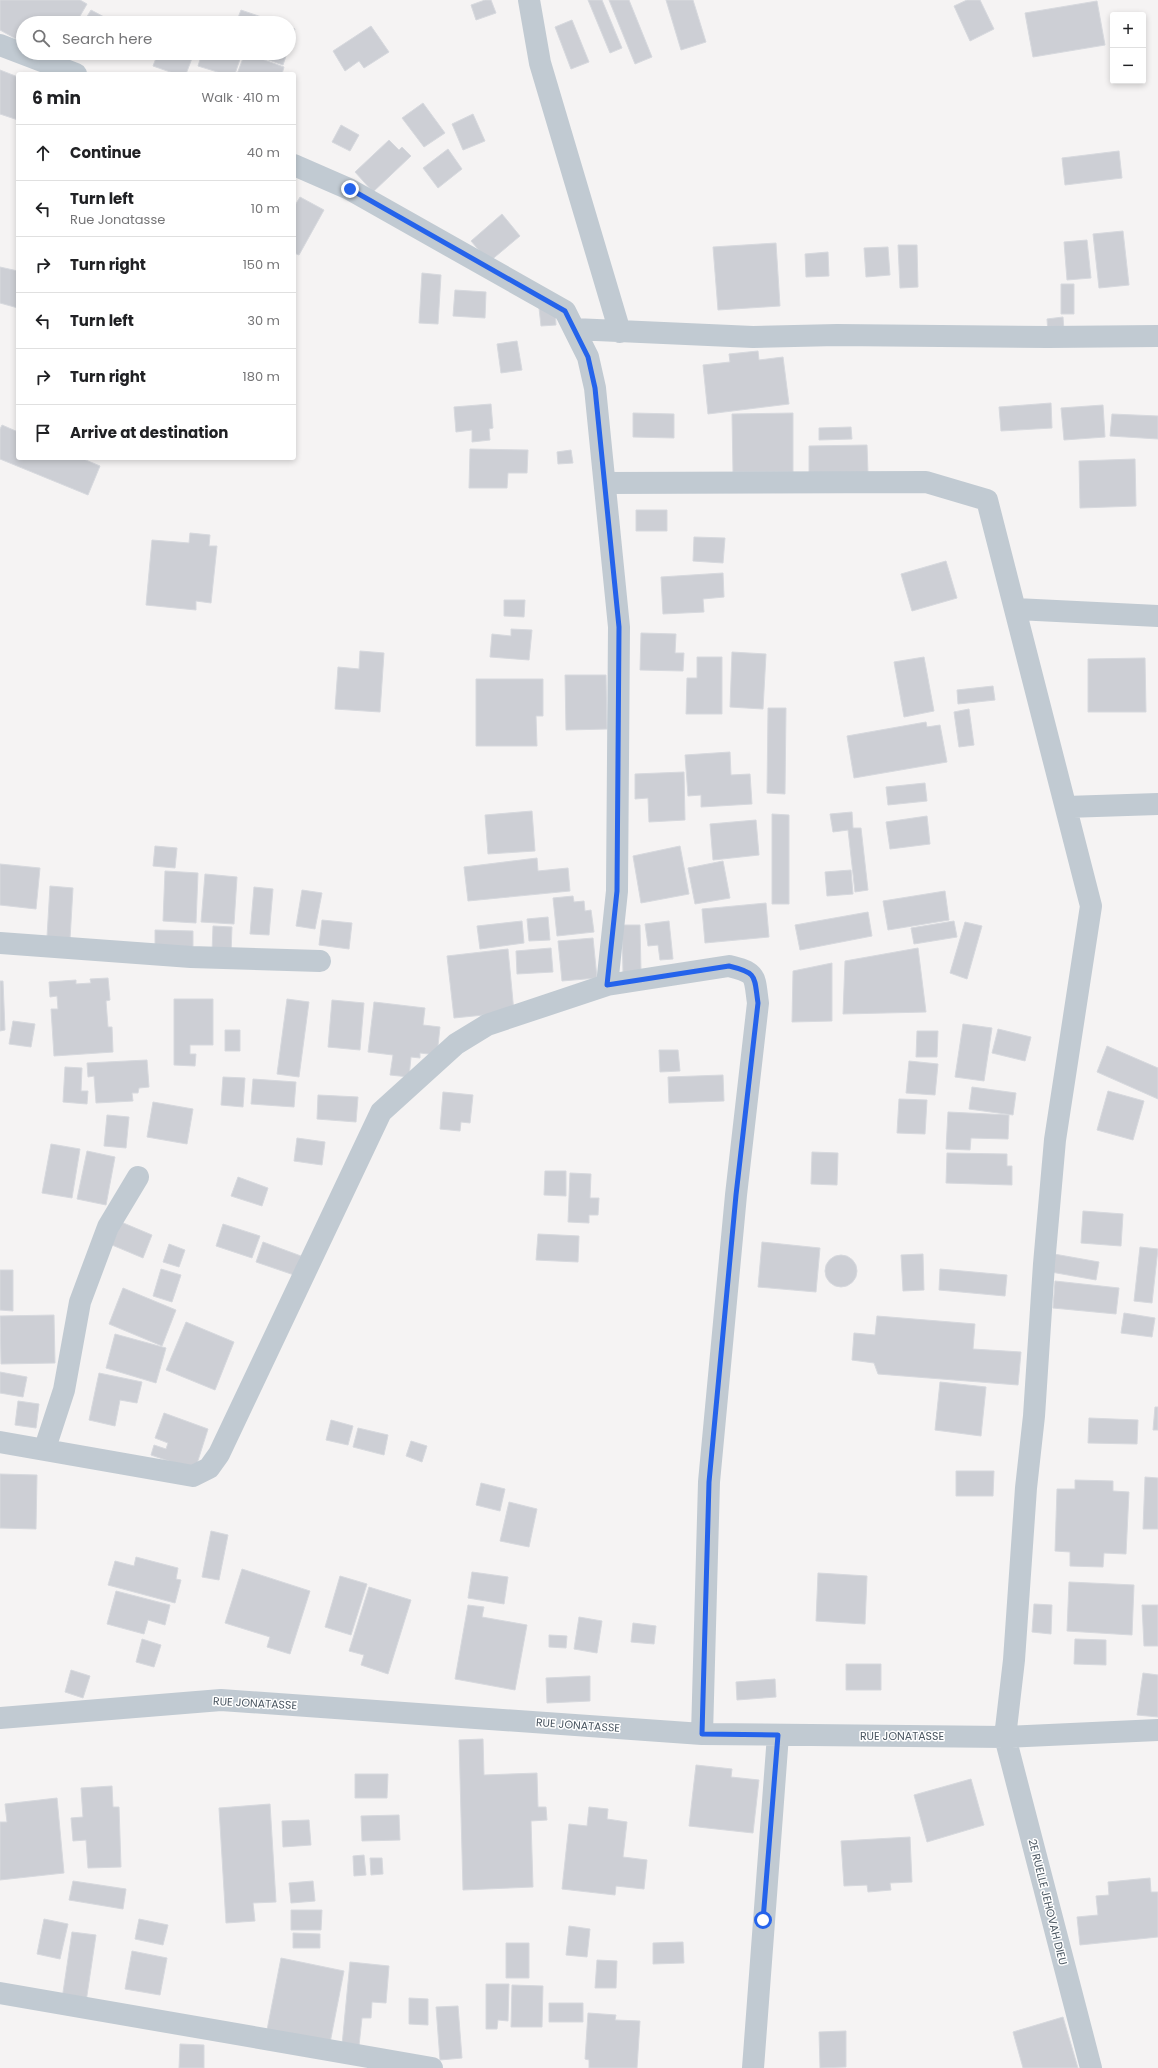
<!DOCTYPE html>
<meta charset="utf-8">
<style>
:root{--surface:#fff;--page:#f2f2f2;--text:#202124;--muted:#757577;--line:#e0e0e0}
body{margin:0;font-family:Poppins,sans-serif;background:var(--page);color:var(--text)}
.controls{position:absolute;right:12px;top:12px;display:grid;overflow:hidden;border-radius:4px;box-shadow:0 2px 6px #0003}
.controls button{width:36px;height:36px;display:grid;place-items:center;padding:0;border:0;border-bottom:1px solid var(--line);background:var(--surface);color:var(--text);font:20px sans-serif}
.stop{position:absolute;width:12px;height:12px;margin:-9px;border:3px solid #2563eb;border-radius:50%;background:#fff}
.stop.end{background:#2563eb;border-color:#fff;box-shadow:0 1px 4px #0008}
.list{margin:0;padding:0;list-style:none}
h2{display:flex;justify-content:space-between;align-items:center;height:52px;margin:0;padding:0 16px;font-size:17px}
h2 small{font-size:13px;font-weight:400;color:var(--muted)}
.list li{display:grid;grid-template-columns:26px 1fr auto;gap:12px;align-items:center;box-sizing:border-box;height:56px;padding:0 16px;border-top:1px solid var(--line)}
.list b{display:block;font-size:15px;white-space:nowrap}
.list p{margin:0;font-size:13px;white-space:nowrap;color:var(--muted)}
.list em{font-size:13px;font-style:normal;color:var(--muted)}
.icon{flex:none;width:22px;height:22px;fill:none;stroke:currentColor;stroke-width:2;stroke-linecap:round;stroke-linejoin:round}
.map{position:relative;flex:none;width:1158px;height:2068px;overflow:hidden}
.search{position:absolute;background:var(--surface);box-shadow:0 2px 6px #0003;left:16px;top:16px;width:280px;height:44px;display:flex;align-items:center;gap:10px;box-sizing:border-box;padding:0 14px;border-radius:22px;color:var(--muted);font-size:15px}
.panel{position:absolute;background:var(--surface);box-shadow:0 2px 6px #0003;left:16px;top:72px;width:280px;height:388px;border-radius:4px}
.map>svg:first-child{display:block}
</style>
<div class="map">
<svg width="1158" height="2068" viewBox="0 0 1158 2068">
<rect width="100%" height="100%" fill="#f5f3f3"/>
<!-- building -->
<path fill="#cdcfd5" stroke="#d7d9de" d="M0,0h80l7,4 -11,19h-53v20l-23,-13z
M485,0h6l5,13 -20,7 -5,-15z
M588,0h14l20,48 -12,5z
M609,0h20l23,57 -17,7z
M666,0h27l13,42 -25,8z
M967,0h13l14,29 -24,12 -16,-35z
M1097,1l8,44 -72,12 -8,-44z
M91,10l15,8 -2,5h-21z
M241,10l38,13h-43z
M147,17l15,6h-16z
M572,20l17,42 -18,7 -16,-42z
M371,26l18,26 -25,16 -5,-7 -14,10 -12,-20z
M289,27l6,2 -6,17z
M158,53h36l-8,21h-10l-23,-8z
M202,53h40l-7,21h-11l-26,-8z
M245,53l39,14 -2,7h-45z
M249,53h38l-4,12z
M0,70l18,7v43l-18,-6z
M423,103l22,30 -21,14 -22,-29z
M473,114l12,27 -22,9 -11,-26z
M341,125l18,10 -9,16 -18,-9z
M389,140l10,10 3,-3 9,9 -38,36 -18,-20z
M448,149l14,20 -24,19 -15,-20z
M1119,151l3,27 -57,7 -3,-27z
M300,197l24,13 -25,45 -5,-2v-46z
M502,214l18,22 -31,26 -18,-21z
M1123,231l6,54 -30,3 -6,-54z
M1087,240l4,38 -24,2 -3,-38z
M776,243l4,63 -62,4 -5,-63z
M898,245h19l1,42 -18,1z
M888,247l2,28 -24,2 -2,-29z
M828,252l1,24 -23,1 -1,-23z
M0,267l18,4v37l-18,-5z
M422,273l19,2 -3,49 -19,-1z
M1061,284h13v30h-13z
M455,290l31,2 -1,26 -32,-2z
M555,307l1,18 -15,1 -2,-18z
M1063,317l1,14 -16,2 -1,-14z
M517,341l5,29 -21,3 -4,-29z
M758,351l1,9 24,-3 6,47 -81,10 -5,-49 27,-3 -1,-8z
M1051,403l1,25 -51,3 -2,-24z
M491,404l2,24 -4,1 1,11 -18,2v-12l-16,2 -2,-25z
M1103,405l2,32 -41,3 -3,-32z
M633,413l41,1v24l-41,-1z
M793,413v59h-60l-1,-58z
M1112,414l46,2v23l-48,-3z
M2,425l16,7v26h63l19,8 -12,29 -88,-36v-30z
M851,427l1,12 -33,1v-12z
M867,445l1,28 -59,1v-28z
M470,449l58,1 -1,23h-19l-1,15h-38z
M571,450l2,13 -15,1 -1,-12z
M1135,459l1,47 -56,2 -1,-47z
M636,510h31v21h-31z
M190,533l20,2 -1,11h8l-6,57 -15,-2v9l-50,-5 6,-65 37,3z
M694,537l31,1 -2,25 -30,-2z
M946,561l11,37 -45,13 -11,-37z
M723,573l1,24 -21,2 1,13 -41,2 -2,-37z
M504,600h21l-1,17 -20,-1z
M511,629l21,1 -3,30 -39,-3 2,-23 19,2z
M641,633l35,1 -1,19h9l-1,18 -43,-1z
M360,651l24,2 -4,59 -45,-3 3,-42 21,2z
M732,652l34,2 -3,55 -33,-2z
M697,657h25v57h-36l1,-36h10z
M924,657l10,54 -30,6 -10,-55z
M1145,658l1,54h-58v-53z
M565,675h41l1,54 -41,1z
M476,679h67v37h-7l1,30h-61z
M993,686l2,14 -37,4 -1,-14z
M768,708h18l-1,86 -18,-1z
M969,709l5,36 -15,2 -5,-35z
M926,722l1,5 13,-2 7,37 -93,16 -7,-42z
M730,752l1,23 19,-1 2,30 -51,3v-12l-13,1 -3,-41z
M684,772l1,48 -36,2 -1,-24 -13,1v-25z
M925,783l2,18 -39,4 -2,-18z
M532,811l3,40 -47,3 -3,-39z
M852,812l1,16h8l7,62 -13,2 -7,-62 -15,2 -3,-18z
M772,814l17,1v89h-17z
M927,816l3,28 -40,5 -4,-27z
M756,820l3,35 -46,5 -3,-36z
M155,846l22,2 -2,20 -22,-2z
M680,846l9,48 -48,9 -8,-47z
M537,858l1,13 30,-3 2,23 -102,10 -4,-34z
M723,861l7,37 -35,6 -7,-36z
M0,864l40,4 -4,41 -36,-4z
M851,870l2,24 -26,2 -2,-24z
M165,871l33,2 -2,50 -33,-2z
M205,874l32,3 -3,47 -33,-2z
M50,886l23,2 -3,51 -23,-2z
M254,887l19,2 -4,46 -19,-1z
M302,890l20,3 -7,36 -19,-3z
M945,891l4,29 -61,10 -5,-29z
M573,896l1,6 10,-1 1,10 6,-1 3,22 -37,4 -4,-38z
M766,903l3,34 -64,6 -3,-34z
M868,912l4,24 -72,14 -5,-25z
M548,917l2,23 -21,1 -2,-22z
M322,920l30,3 -3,26 -30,-4z
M522,921l2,22 -44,6 -3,-23z
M669,921l4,38 -13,1 -2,-15 -10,1 -3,-22z
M954,921l3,16 -43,7 -3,-16z
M965,922l17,4 -15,53 -17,-6z
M622,925h18l1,47 -18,1z
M213,926l19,1 -1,27 -19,-1z
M155,930l38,1v23l-38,-2z
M593,938l4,40 -35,3 -4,-40z
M551,948l2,24 -36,2 -1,-23z
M918,948l8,64 -83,2 2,-53z
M508,949l6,63 -60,6 -7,-62z
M832,963v58l-40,1 1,-51z
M108,978l2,22 -4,1 2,26h4l1,25 -59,4 -3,-47h7l-1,-13 -7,1 -1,-15 27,-2v4l15,-1 -1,-4z
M0,981h3l2,49 -5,1z
M174,999h39v46h-23v9h6l-1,12 -21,-1z
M287,999l22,3 -10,75 -22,-3z
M332,1000l32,3 -4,47 -32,-3z
M374,1002l51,6 -2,17 17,2 -3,28 -17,-2v5l-9,-1 -2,20 -19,-2 3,-20 -25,-3z
M13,1021l22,3 -4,23 -22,-3z
M963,1024l29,4 -8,53 -29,-4z
M998,1029l33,8 -6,24 -33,-8z
M225,1030h15v21h-15z
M917,1031h21l-1,26h-21z
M1107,1046l51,22v31l-61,-27z
M659,1050h19l2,21 -20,1z
M147,1060l2,27 -10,1 -1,5h-6l1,8 -37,2 -2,-27 -6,1 -1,-14z
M909,1061l29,3 -3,31 -29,-2z
M65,1067l17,1 -1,23h7l-1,13 -24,-2z
M723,1075l1,26 -55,2 -1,-26z
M223,1077l22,1 -2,29 -22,-2z
M253,1079l43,3 -2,25 -43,-3z
M972,1087l44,6 -3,22 -44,-6z
M1108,1091l36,10 -11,39 -36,-10z
M443,1092l30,3 -3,28 -9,-1 -1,9 -20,-2z
M318,1095l40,2 -2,25 -39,-3z
M899,1099l28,1 -2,34 -28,-1z
M153,1102l40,7 -6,35 -40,-7z
M948,1112l61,3 -1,24 -37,-1 -1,12 -24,-1z
M107,1115l22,2 -3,31 -22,-2z
M297,1138l28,4 -3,23 -28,-4z
M51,1144l29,5 -8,49 -30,-5z
M87,1151l28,6 -9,48 -29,-6z
M812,1152l26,1 -1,32 -26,-1z
M947,1153l60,1v12h5v19l-66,-2z
M545,1171h21v25l-22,-1z
M570,1173l21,1 -1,24h9l-1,17h-9v8l-21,-1z
M238,1177l30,11 -6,18 -31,-10z
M1083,1211l40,3 -2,32 -40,-3z
M121,1222l31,13 -9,23 -31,-13z
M223,1224l37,12 -8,22 -36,-12z
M538,1234l41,2 -1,26 -42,-2z
M263,1242l38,14 -7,19 -38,-13z
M762,1242l58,6 -4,44 -58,-5z
M169,1244l16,6 -6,17 -16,-5z
M1140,1247l18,2 -6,54 -18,-2z
M923,1254l1,36 -21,1 -2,-36z
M1054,1254l45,8 -3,18 -45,-8z
M825 1271a16 16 0 1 1 32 0a16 16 0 1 1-32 0Z
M161,1269l20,6 -9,27 -19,-6z
M940,1269l67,6 -2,21 -66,-6z
M0,1270h13v41l-13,-1z
M1055,1281l64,7 -3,26 -63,-6z
M123,1288l53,22 -14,36 -53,-22z
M1124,1313l31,5 -3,19 -31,-4z
M54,1315l1,48 -54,1 -1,-48z
M877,1316l98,8 -2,25 48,3 -3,33 -140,-11 -4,-11 -22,-3 2,-27 21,2z
M186,1322l48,20 -19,48 -49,-20z
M115,1334l51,14 -10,35 -50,-15z
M0,1372l27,5 -4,20 -23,-4z
M99,1373l43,9 -5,21 -17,-3 -5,26 -26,-6z
M940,1382l46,5 -5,49 -46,-6z
M18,1401l21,3 -3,24 -21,-3z
M1155,1407h3v23h-5z
M164,1413l44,16 -13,41 -44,-15 3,-10 12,4 2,-6 -13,-5z
M1089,1418l49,2 -1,24 -49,-1z
M331,1420l22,6 -5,19 -22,-5z
M358,1428l30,7 -4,20 -31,-8z
M411,1441l16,5 -5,16 -16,-6z
M956,1471h38l-1,25h-37z
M0,1474l37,1 -1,54 -36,-1z
M1145,1477l13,1v51h-15z
M1075,1480l38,1v10l16,1 -3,62 -22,-1 -1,14 -33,-1v-14l-15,-1 2,-62h18z
M481,1483l24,6 -5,22 -24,-6z
M509,1502l28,7 -8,38 -29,-6z
M211,1531l17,4 -9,45 -17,-3z
M136,1557l42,11 -2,11 5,1 -6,23 -67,-18 7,-24 19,5z
M242,1569l68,22 -20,63 -23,-7 3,-10 -45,-14z
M472,1572l36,5 -4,27 -36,-6z
M818,1573l49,3 -2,48 -49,-3z
M340,1576l27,8 -16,51 -26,-8z
M1069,1582l65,3 -2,50 -65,-4z
M369,1587l42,13 -23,74 -27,-9 3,-10 -15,-4z
M116,1591l54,14 -5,20 -17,-5 -4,14 -37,-10z
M1034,1604l18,1 -1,29 -19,-2z
M468,1605l16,2 -2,10 45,8 -12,65 -60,-11z
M1142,1605h16v41h-14z
M579,1617l23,4 -5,32 -23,-4z
M633,1623l23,3 -2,18 -23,-2z
M549,1635l18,1 -1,12 -17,-1z
M142,1639l19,6 -7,22 -18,-5z
M1075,1639l31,1v25l-32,-1z
M846,1664h35v26h-35z
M71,1670l19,6 -7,22 -18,-6z
M1143,1673l15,2v42l-21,-2z
M590,1676v25l-43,2 -1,-25z
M775,1679l1,18 -39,3 -1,-18z
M483,1739l1,36 53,-2 1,34h8l1,13 -16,1 2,66 -70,3 -4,-150z
M696,1765l36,4 -1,8 28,3 -6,53 -64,-7z
M355,1774h33l-1,24h-32z
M971,1779l13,46 -57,17 -13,-47z
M112,1786l1,21h6l2,60 -33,1 -2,-28 -13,1 -2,-23 12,-1 -2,-29z
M57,1798l7,75 -64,7v-58h7l-2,-18z
M270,1804l6,98 -23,1 2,18 -29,2 -7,-115z
M589,1807l19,2 -1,10 20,3 -4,35 24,3 -3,29 -28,-3 -1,9 -53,-6 7,-65 18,2z
M399,1815l1,25 -38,1 -1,-25z
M309,1820l2,25 -28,2 -1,-26z
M910,1837l2,45 -22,1 1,7 -23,2 -1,-7 -23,1 -3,-45z
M364,1855l2,20 -12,1 -1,-20z
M370,1858h12l1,16 -12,1z
M1150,1878l1,14h7v45l-78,8 -3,-28 21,-2 -2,-19 13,-1 -1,-13z
M73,1881l53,8 -3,20 -54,-9z
M313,1881l2,20 -24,2 -2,-20z
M291,1910h31l-1,20h-30z
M44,1919l24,5 -8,35 -23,-5z
M139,1919l29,6 -5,20 -28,-6z
M569,1926l21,3 -3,28 -21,-2z
M72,1932l24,3 -10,67 -24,-3z
M293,1933l27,1v14h-27z
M683,1942l1,21 -31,1v-21z
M506,1943h23v35h-23z
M132,1951l35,7 -7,37 -35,-6z
M281,1958l63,13 -14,72 -63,-13z
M597,1960l20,1 -1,27h-21z
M350,1962l39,4 -3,37 -14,-1 -1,16h-9l-3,28 -17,-1z
M486,1984h23l-1,37 -10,-1 -1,9h-11z
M512,1985l31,1 -1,41h-31z
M409,1998l19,1v26l-19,-1z
M549,2003h34v19h-34z
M458,2006l4,52 -22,2 -4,-53z
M588,2013l28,2 -1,5 25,1 -3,47h-48v-8l-4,-1z
M1063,2017l15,51h-55l-10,-36z
M846,2031v36l-26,1 -1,-36z
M180,2044l24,1v23h-25z"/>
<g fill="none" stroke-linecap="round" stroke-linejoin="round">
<!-- street -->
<path stroke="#c1cad2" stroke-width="22" d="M529,0l11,63 80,269
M0,45l76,29
M574,329l179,8 84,-2 211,2 110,-1
M605,483l321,-1 61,18 104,406 -36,234 -11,124 -10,152 -8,72 -12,172 -9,77 86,331
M1015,609l143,7
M1066,807l92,-3
M0,943l191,14 129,4
M607,985l122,-19c29,7 25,10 29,37l-22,192 -27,287 -7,252
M0,1442l193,34 16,-8 10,-14 162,-342 75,-68 31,-19 120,-40 10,-94 2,-264 -24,-239 -7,-31 -23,-46 -216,-122 -55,-24
M45,1448l19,-58 16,-88 28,-75 30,-50
M0,1718l221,-18 481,34 303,3 153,-7
M0,1993l432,75
M753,2068l25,-333"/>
</g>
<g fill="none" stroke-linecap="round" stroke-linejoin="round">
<!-- route -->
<path stroke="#2563eb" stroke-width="5" d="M350,189l215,122 23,46 7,31 24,239 -2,264 -10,94 122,-19c29,7 25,10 29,37l-22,192 -27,287 -7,252 76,1 -15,185"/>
</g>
<g text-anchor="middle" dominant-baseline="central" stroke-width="3" stroke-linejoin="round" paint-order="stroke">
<!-- street labels -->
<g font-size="11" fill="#4a5661" stroke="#fff">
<text transform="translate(255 1703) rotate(3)">RUE JONATASSE</text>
<text transform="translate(578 1725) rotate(4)">RUE JONATASSE</text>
<text x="902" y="1736">RUE JONATASSE</text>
<text transform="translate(1048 1902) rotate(76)">2E RUELLE JEHOVAH DIEU</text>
</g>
</g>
</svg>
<div class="controls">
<button>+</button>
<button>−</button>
</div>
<div class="stop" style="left:763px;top:1920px"></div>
<div class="stop end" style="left:350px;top:189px"></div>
<div class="search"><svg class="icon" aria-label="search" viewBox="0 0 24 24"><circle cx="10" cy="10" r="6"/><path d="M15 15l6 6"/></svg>Search here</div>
<section class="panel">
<h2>6 min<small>Walk · 410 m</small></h2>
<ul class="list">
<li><svg class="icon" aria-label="ahead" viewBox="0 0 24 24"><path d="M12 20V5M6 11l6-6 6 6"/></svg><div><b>Continue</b></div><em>40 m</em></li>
<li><svg class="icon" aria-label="left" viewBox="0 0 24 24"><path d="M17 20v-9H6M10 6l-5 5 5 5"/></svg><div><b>Turn left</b><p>Rue Jonatasse</p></div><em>10 m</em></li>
<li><svg class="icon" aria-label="right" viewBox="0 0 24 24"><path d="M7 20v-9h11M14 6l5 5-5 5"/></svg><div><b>Turn right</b></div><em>150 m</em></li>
<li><svg class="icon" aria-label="left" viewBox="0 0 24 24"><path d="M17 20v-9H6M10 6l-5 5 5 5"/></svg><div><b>Turn left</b></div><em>30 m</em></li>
<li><svg class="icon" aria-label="right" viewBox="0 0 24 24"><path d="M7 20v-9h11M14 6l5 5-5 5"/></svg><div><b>Turn right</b></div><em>180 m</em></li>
<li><svg class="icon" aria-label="arrive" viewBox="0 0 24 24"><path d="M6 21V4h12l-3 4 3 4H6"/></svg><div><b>Arrive at destination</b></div></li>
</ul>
</section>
</div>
